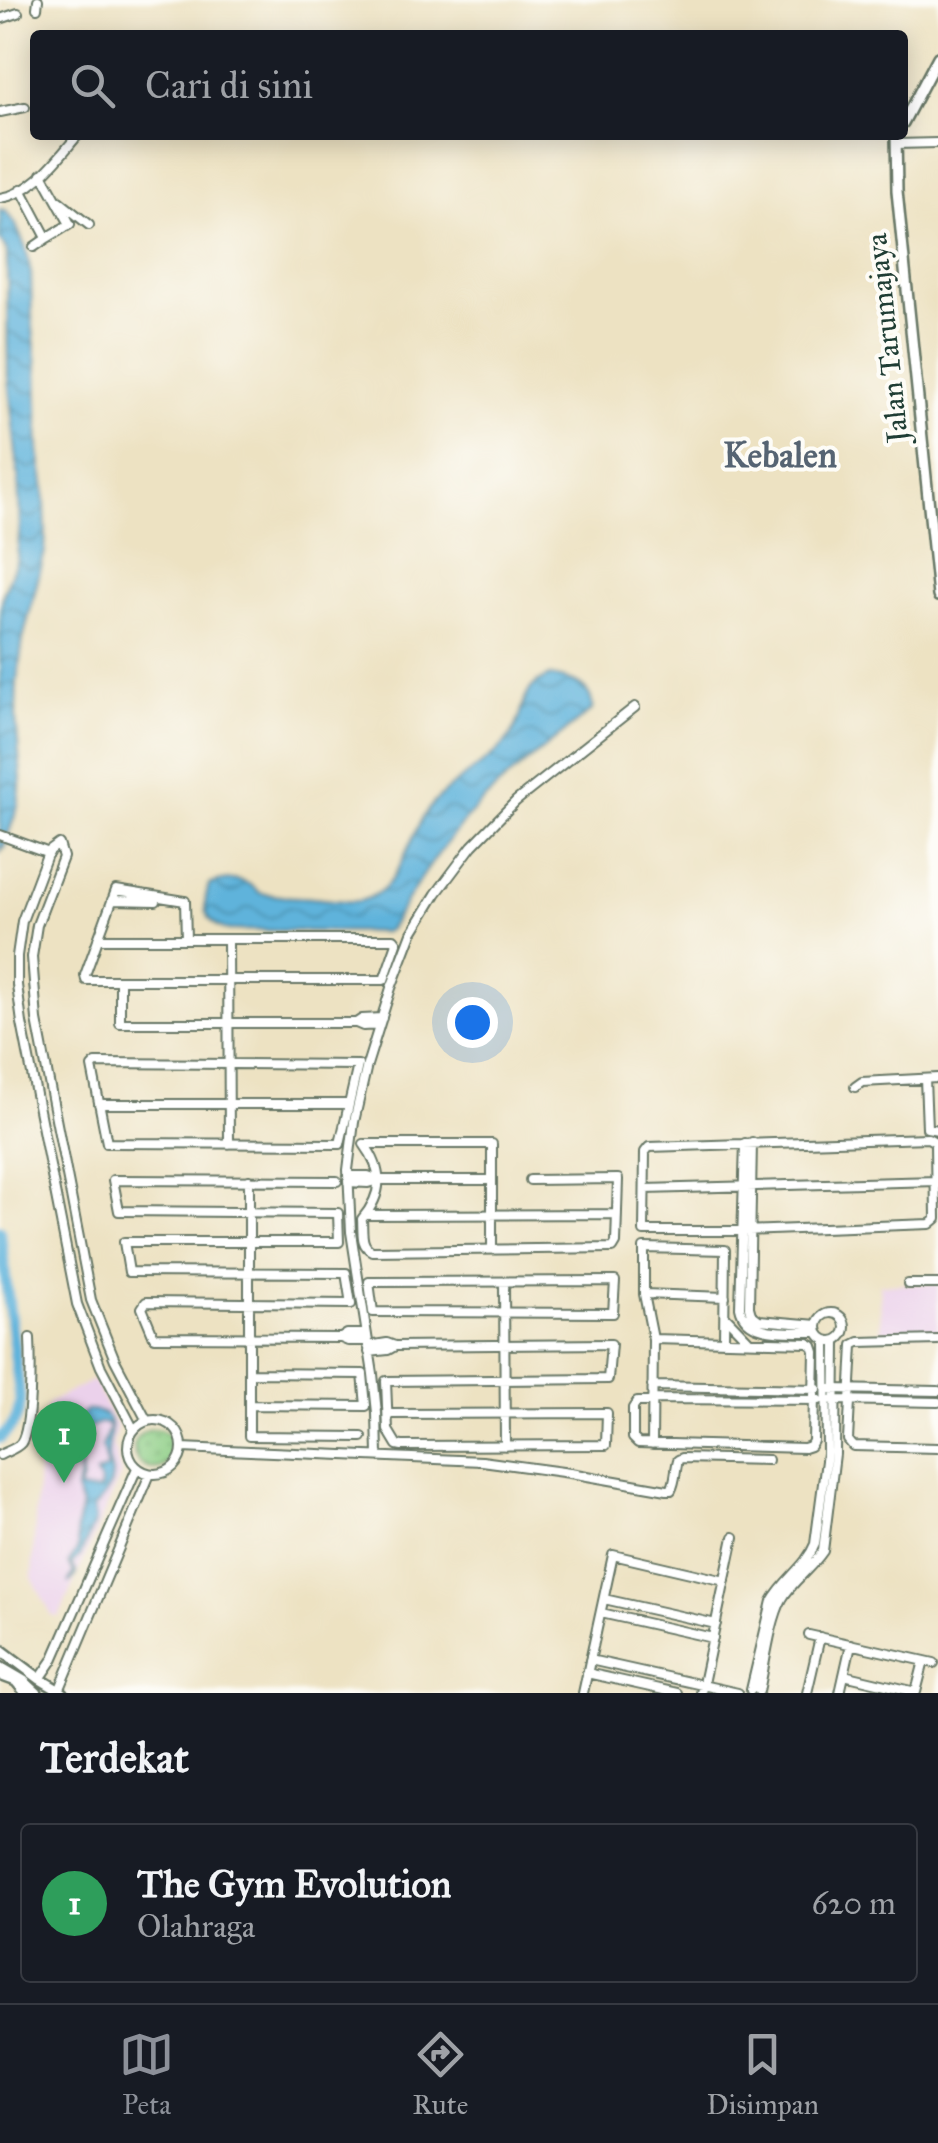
<!DOCTYPE html>
<html lang="id">
<style>
:root{--surface:#171b24;--page:#20242c;--text:#f1f3f6;--muted:#9ea1a6;--line:#363941;--accent:#8c9099}
body{margin:0;font-family:"IM FELL Great Primer",serif;background:var(--page);color:var(--text)}
.you{position:absolute;left:472px;top:1022px;width:35px;height:35px;margin:-25px;border:8px solid #fff;border-radius:50%;background:#1a73e8;box-shadow:0 0 0 15px #1a73e833}
.badge{display:grid;place-items:center;width:65px;height:65px;border-radius:50%;background:var(--accent);color:#fff;font-size:32px;font-weight:700}
.pin{position:absolute;translate:-50% -82px;filter:drop-shadow(0 2px 5px #0008)}
.pin::after{content:'';position:absolute;top:52px;width:35px;height:30px;background:inherit;clip-path:polygon(0 0,100% 0,50% 100%)}
.list{margin:0;padding:0;list-style:none}
h2{display:flex;justify-content:space-between;align-items:center;height:130px;margin:0;padding:0 40px;font-size:42px}
h2 small{font-size:32px;font-weight:400;color:var(--muted)}
.list li{display:grid;grid-template-columns:65px 1fr auto;gap:30px;align-items:center;box-sizing:border-box;height:160px;margin:0 20px 20px;padding:0 20px;border:2px solid var(--line);border-radius:10px}
.list b{display:block;font-size:38px;white-space:nowrap}
.list p{margin:0;font-size:32px;white-space:nowrap;color:var(--muted)}
.list em{font-size:32px;font-style:normal;color:var(--muted)}
.icon{flex:none;width:55px;height:55px;fill:none;stroke:currentColor;stroke-width:2;stroke-linecap:round;stroke-linejoin:round}
.map{position:relative;flex:none;width:938px;height:1693px;overflow:hidden}
.search{position:absolute;background:var(--surface);box-shadow:0 5px 25px #0003;left:30px;right:30px;top:30px;height:110px;display:flex;align-items:center;gap:25px;box-sizing:border-box;padding:0 35px;border-radius:10px;color:var(--muted);font-size:38px}
.sheet{height:310px;background:var(--surface)}
nav{display:flex;justify-content:space-around;align-items:center;box-sizing:border-box;height:140px;border-top:2px solid var(--line);background:var(--surface);font-size:28px;color:var(--muted)}
nav a{display:grid;justify-items:center;gap:5px}
nav .on{color:var(--accent)}
.map>svg:first-child{display:block}
</style>
<div class="map">
<svg width="938" height="1693" viewBox="0 0 938 1693">
<defs>
<pattern id="garden-dots" width="8" height="8" patternUnits="userSpaceOnUse" patternTransform="scale(2.5)"><rect width="8" height="8" fill="#8dce85"/><path d="M2 2h.1M6 6h.1" fill="none" stroke="#73a86e" stroke-width="1.8" stroke-linecap="round"/></pattern>
<pattern id="water-waves" width="16" height="10" patternUnits="userSpaceOnUse" patternTransform="scale(2.5)"><rect width="16" height="10" fill="#5fb3db"/><path d="M0 5q4-4 8 0t8 0" fill="none" stroke="#4e93b2"/></pattern>
</defs>
<rect width="100%" height="100%" fill="#fdfcf7"/>
<filter id="ink" filterUnits="userSpaceOnUse"><feTurbulence type="fractalNoise" baseFrequency=".01" numOctaves="2"/><feDisplacementMap in="SourceGraphic" scale="20" xChannelSelector="R" yChannelSelector="G"/><feConvolveMatrix kernelMatrix="1 2 1 2 8 2 1 2 1" color-interpolation-filters="sRGB"/></filter>
<filter id="wash" filterUnits="userSpaceOnUse"><feTurbulence type="fractalNoise" baseFrequency=".0048" numOctaves="4" result="noise"/><feDisplacementMap in="SourceGraphic" scale="40" xChannelSelector="R" yChannelSelector="G"/><feGaussianBlur stdDeviation="2.25" result="paint"/><feColorMatrix in="noise" values="0 0 0 0 0 0 0 0 0 0 0 0 0 0 0 0 0 1.4 0 .05"/><feComposite in="paint" operator="in"/></filter>
<g filter="url(#wash)">
<rect width="100%" height="100%" fill="#ede2c2"/>
<!-- built -->
<path fill="#ebd1eb" d="M880,1284h58v49l-57,-1z
M93,1380l24,47 -4,18 8,29 -62,143 -7,-1 -20,-38 8,-150 8,-25z"/>
<!-- garden -->
<path fill="url(#garden-dots)" stroke="#56865c" stroke-width="2.5" d="M134 1449a20 20 0 1 1 40 0a20 20 0 1 1-40 0Z"/>
<!-- water -->
<path fill="url(#water-waves)" stroke="#3f7888" stroke-width="2.5" fill-rule="evenodd" d="M0,209l5,2 10,12 11,26 5,25 1,45 5,47 2,84 5,33 2,47 -1,21 -22,88 -6,42 -1,37 5,61 -3,27 -14,41 -4,5v-241l4,-19 13,-33 3,-35 -2,-51 -10,-96 -1,-125 -7,-13z
M550,676c20,3 44,9 42,34 -39,32 -83,63 -118,100 -33,36 -60,78 -85,119l-5,3 -159,-2c-22,-10 -23,-24 -16,-45 15,-6 31,-8 44,2 7,5 4,6 13,7 15,3 31,3 46,4 15,1 31,4 46,3 8,-1 14,-4 21,-9 21,-13 32,-57 46,-78 22,-33 62,-46 85,-77 19,-25 5,-47 40,-61z
M86,1411c37,-2 21,27 22,47 1,6 3,11 4,16 0,14 -9,25 -19,34l2,13 -15,35 -8,8 4,8 -1,5 -7,6 6,-10 -5,-10 9,-14 -1,-21 5,-22 -6,-16c7,-16 1,-18 3,-33 0,-3 2,-5 2,-8 0,-15 -15,-23 5,-38zM100,1423l7,1 2,5 -7,18 5,22 -11,5 5,9 -2,8h-16l-4,-2c5,-13 2,-13 2,-26 -1,-17 6,-12 -3,-33 6,-5 13,0 22,-7z"/>
<g fill="none" stroke-linecap="round" stroke-linejoin="round">
<!-- river -->
<path stroke="#5fb3db" stroke-width="11" d="M0,1230l20,169c-1,19 -6,27 -20,39"/>
</g>
</g>
<g filter="url(#ink)">
<g fill="none" stroke-linecap="round" stroke-linejoin="round">
<!-- minor casing -->
<g stroke="#677766" stroke-width="12">
<path id="minor" d="M37,8l1,-8
M0,19l18,-6
M0,112l25,-5
M896,144l42,-1
M42,174l28,50 -23,14
M21,189l26,49 -13,9
M0,198c33,-4 58,-40 78,-63
M59,201l30,24
M0,835l49,18
M112,900l44,1
M185,901l1,38
M98,939h296l3,4 -13,37h-298l-1,-5 31,-85 69,11
M228,939l1,205
M120,981v42h236l7,3 16,-1
M356,1023l6,-4 20,-1
M96,1063l262,2 -18,79 -233,-1 -15,-76z
M925,1079l2,49 11,2
M855,1087l7,-5 76,-4
M99,1104h250
M928,1138l7,4 1,77 -6,5 -188,7h-98l1,-79 4,-5z
M752,1142l-3,165 2,7 8,6 58,5
M745,1143l-5,164c6,31 52,24 77,25
M364,1144c20,27 19,50 -2,75 1,12 -2,27 10,32l241,-3 3,-5 2,-64 -88,1
M364,1144h128v105
M348,1176h20l11,4
M249,1180v256l113,1
M337,1181l-224,-1 6,31 219,2 1,29h-215l5,30 217,1 5,31 -205,-2 -4,6 12,29 187,1 7,3h19
M348,1182l20,1 11,-3h113
M645,1189l292,-8
M366,1215l251,-1
M615,1281l-2,32 -240,-1 -4,-30z
M504,1282l1,164
M908,1284h30
M644,1294l81,3
M817 1327a14 14 0 1 1 28 0a14 14 0 1 1-28 0Z
M725,1316l24,25
M341,1338l6,-4h19
M938,1340l-79,2 -6,3 -5,95 5,6 85,2
M368,1346l19,-3 8,3 216,-2 -3,35 -222,2 2,49 9,15 5,1 204,-1 1,-32 -219,1
M369,1352l19,-2 7,-4
M249,1373l114,1 3,32 -117,-1
M652,1386l165,3
M831,1389l107,2
M652,1399l167,1
M833,1400l105,2
M652,1402h-15l-4,6v30l5,5 166,5 6,-2 3,-5 2,-89 -2,-6 -5,-3 -155,-4
M128 1447a27 27 0 1 1 54 0a27 27 0 1 1-54 0Z
M134,1430l-33,-63 -24,-63 -55,-281 -5,-38v-29l5,-35 26,-69 11,-8 4,13 -26,68 -5,32 5,63 54,280 24,60 32,61
M652,1444l1,-105 -9,-45v-46l81,2 -1,91
M182,1448l300,13 88,12 97,17h4c5,-9 4,-20 7,-30l4,-2 86,2
M0,1455c7,-4 16,-6 21,-12 11,-16 10,-84 9,-105
M378,1456l-1,-43 -4,-39 -22,-142 -3,-62 6,-48 13,-57 24,-77 21,-55 24,-39 36,-48 44,-45 119,-94
M604,1599l112,25
M601,1613l112,25
M809,1635l125,28
M590,1660l148,33
M587,1673l90,20
M844,1675l72,17 8,-31
M40,1679l13,-19 84,-192
M751,1690l21,-89c12,-22 34,-34 43,-57l12,-91 -1,-112
M59,1691l91,-217
M759,1691c6,-26 11,-70 23,-92 10,-18 29,-30 41,-48l12,-97 1,-113
M583,1693l30,-138 112,26
M701,1693l33,-156
M807,1693l13,-56
M840,1693l11,-49"/>
</g>
<!-- tertiary casing -->
<g stroke="#677766" stroke-width="14">
<path id="tertiary" d="M903,123l35,-66
M896,135l1,56 41,405
M0,1649l40,30 23,14
M0,1667l24,14 13,12
M0,1675l16,6 10,12"/>
</g>
<!-- minor -->
<use href="#minor" stroke="#fff" stroke-width="8"/>
<!-- tertiary -->
<use href="#tertiary" stroke="#fff" stroke-width="9"/>
</g>
</g>
<g text-anchor="middle" dominant-baseline="central" stroke-width="8" stroke-linejoin="round" paint-order="stroke">
<!-- street labels -->
<g font-size="30" fill="#1f3d34" stroke="#fdfcf7">
<text transform="translate(887 338) rotate(-96)">Jalan Tarumajaya</text>
</g>
<!-- quarter labels -->
<g font-size="35" font-weight="bold" fill="#566472" stroke="#fdfcf7">
<text x="780" y="455">Kebalen</text>
</g>
</g>
</svg>
<div class="you"></div>
<div class="pin badge" style="left:64px;top:1483px;background:#2e9e5b">1</div>
<div class="search"><svg class="icon" aria-label="search" viewBox="0 0 24 24"><circle cx="10" cy="10" r="6"/><path d="M15 15l6 6"/></svg>Cari di sini</div>
</div>
<section class="sheet">
<h2>Terdekat<small></small></h2>
<ul class="list">
<li><span class="badge" style="background:#2e9e5b">1</span><div><b>The Gym Evolution</b><p>Olahraga</p></div><em>620 m</em></li>
</ul>
</section>
<nav>
<a class="on"><svg class="icon" aria-label="map" viewBox="0 0 24 24"><path d="M3 6l6-2 6 2 6-2v14l-6 2-6-2-6 2zM9 4v14M15 6v14"/></svg>Peta</a>
<a><svg class="icon" aria-label="directions" viewBox="0 0 24 24"><path d="M12 3l9 9-9 9-9-9zM9 14v-3h6M13 9l2 2-2 2"/></svg>Rute</a>
<a><svg class="icon" aria-label="saved" viewBox="0 0 24 24"><path d="M7 4h10v16l-5-4-5 4z"/></svg>Disimpan</a>
</nav>
